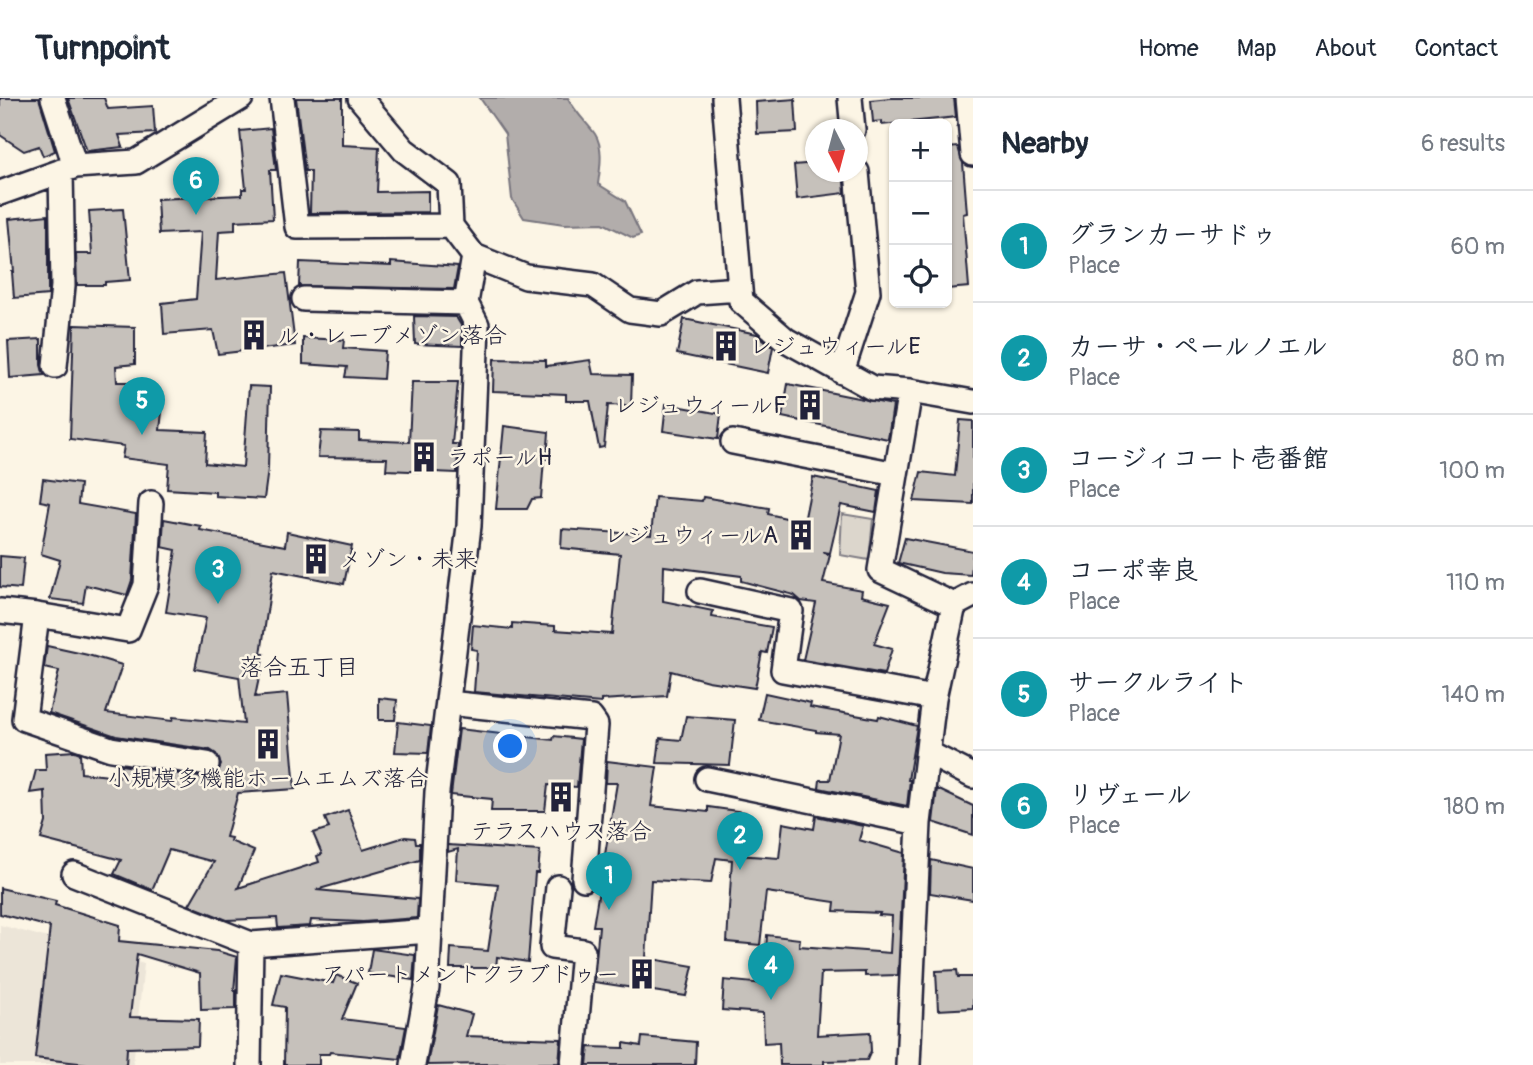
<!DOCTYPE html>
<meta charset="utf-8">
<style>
:root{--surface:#fff;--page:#f2f2f3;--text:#1f2937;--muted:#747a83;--line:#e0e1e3;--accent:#22223b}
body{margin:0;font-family:Pangolin,"Klee One",sans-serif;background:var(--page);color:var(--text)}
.controls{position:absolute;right:21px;top:21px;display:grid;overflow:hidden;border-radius:10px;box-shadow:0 2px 5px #0004}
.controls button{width:63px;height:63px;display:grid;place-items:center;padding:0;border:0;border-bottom:2px solid var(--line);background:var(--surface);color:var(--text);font:35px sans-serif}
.compass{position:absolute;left:805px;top:21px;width:63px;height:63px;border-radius:50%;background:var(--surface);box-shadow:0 2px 5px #0004;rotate:174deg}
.you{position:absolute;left:511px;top:649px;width:24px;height:24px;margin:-18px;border:5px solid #fff;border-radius:50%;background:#1a73e8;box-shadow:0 0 0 10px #1a73e833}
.badge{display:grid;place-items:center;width:46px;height:46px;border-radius:50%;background:var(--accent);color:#fff;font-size:23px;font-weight:700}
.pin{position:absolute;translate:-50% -58px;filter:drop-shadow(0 2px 4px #0008)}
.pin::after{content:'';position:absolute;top:37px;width:24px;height:21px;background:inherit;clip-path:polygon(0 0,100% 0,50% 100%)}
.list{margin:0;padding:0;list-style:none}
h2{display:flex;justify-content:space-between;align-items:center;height:91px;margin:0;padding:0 28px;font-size:30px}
h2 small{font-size:23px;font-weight:400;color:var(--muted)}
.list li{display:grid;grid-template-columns:46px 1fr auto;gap:21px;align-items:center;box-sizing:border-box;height:112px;padding:0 28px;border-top:2px solid var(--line)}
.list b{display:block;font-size:26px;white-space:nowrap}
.list p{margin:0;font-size:23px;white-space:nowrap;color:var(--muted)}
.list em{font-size:23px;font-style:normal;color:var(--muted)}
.icon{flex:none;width:38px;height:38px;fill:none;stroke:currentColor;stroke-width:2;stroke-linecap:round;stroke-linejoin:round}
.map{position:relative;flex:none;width:973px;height:967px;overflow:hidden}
header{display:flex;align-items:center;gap:42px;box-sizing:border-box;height:98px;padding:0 35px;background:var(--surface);border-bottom:2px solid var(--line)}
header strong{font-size:33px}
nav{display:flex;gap:38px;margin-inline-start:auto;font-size:24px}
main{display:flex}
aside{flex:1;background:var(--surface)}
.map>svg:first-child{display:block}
</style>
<header>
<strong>Turnpoint</strong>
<nav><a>Home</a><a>Map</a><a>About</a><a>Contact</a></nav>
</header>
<main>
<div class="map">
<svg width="973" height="967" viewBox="0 0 973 967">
<rect width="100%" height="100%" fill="#fcf5e5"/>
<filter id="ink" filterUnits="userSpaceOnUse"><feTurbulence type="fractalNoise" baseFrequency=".0143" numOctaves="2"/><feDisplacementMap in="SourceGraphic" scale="14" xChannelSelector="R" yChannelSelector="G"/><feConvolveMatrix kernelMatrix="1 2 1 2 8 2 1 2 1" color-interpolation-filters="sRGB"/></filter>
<g filter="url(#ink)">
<!-- built -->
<path fill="#ece5d8" d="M0,827l144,39 -11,101h-133z"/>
<!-- green -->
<path fill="#dcd6cc" stroke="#7f7c84" stroke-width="2" d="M842,416l31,5 -4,41 -29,-5z"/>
<!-- water -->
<path fill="#b2adab" stroke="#78757e" stroke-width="2" d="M480,0h88c7,14 18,24 27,36 9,14 5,35 3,50l27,17 16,34 -8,3 -30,-15 -39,1 -40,-6 -12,-19 -7,-65z"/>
<!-- building -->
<path fill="#c6c1bb" stroke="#22223b" stroke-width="2" d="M0,0h39l16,53 -12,5 -4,-10 -15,5 -24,-16z
M68,0h36l4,11 45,-3 2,27 -36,2 4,12 -36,4z
M296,0h46v47l37,2 -2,45 51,-1v21l-118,1 1,-42h-6z
M890,0h64l2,19 -74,8v-4l-9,1 -2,-22z
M795,1l2,33 -40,2 -1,-32z
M271,30l5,42h-6l3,49 -38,2v9l-16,1 -3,49 70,-7 9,72 -77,9 -5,-24 -49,4 -2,-31 34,-4 5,-67 -42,2 -2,-35 85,-4v-6h4l-6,-58z
M958,49l5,16 4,50 -4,1 6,73 -22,2v-141z
M816,65v9h27l2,21 -48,6 -3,-34z
M123,111l7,71 -25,2v3h-28l-1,-31h16l-3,-43z
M48,117v80l-34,3 -2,-26h2l-5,-53z
M300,164l91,4v-4l67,5 -4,22 -155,-3z
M414,218l42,1 6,10v19l-47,-2z
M684,221l73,15 16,13 -5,26 -91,-19z
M74,227l61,2v37l-19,2 1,16h18l-3,26 30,4 -2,18 47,2 -2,31 38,4 6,-81 21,1 -2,82 -4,30 -49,-3v-4l-48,-3 2,-25 -47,-6 2,-12 -54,-7z
M303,240l41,2 -1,8 42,3 -2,28 -38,-2 2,-10 -44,-3z
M41,241v26l3,10 -34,3 -2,-37z
M494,261l52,1v6l44,-6 3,14 39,1 -1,31 -23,-1 -4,42 -5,1 -9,-47h-24v-7l-73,-3z
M412,284h46l-6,62h6l-1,29 -71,-3 1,-12 -69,-1 3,-26 38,1v8l50,2z
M788,286l105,21 -5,34 -106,-22z
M666,306l55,10 -3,25 -55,-8z
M960,322l13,1v83l-59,-3 7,-29 34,4z
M504,328l45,6 -2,27h-3l-3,39 -9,1 -5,10h-31z
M813,379l66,14 -3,21 -35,-7 -11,48 -7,-1 7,3 -7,28 39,7 -1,6 29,7 -16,41 18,5 -8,25 -81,-14 13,-57 -15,-2 -7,-6 -53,-14v-5l-77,-10 -1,35 50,10 -1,6 60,10 -5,26 -5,-1 -7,36 -47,-7 -37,-10 -4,25 -66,4v3l-127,-11 3,-42 -6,-1 2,-24 39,4v-6l43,3v4l57,4 8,-80 -59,-6 1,-19 89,6 4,-38 47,4 1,-4 66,11 -1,6 36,8z
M43,381l37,5 -2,20 58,10 -4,66 -5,15 -41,-10 -3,18 -33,-4 10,-39 -19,-6 9,-51 -10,-2z
M164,421l37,7 -1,4 85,16 2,-14 65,14 -8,38 -71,-14 -12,84h3l-9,43 32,-3 8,95 -57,4 -12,44 5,1 -1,3 24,10 -16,37 81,-26 -2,-6 5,-2 -9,-21 16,-5 -4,-10 23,-8 15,40 42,-13 10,1 1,5h4v17l-104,30 102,9 -1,19 -54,4 -52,-2 -1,6 -32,2 -1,-10 -50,2 -38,-15 25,-43 -45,-12 -17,40 -38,-16 7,-14 -80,-21 5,-17 -1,-31 -15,2 6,-23h10l-1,-17 30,-2 5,2 1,20 38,4 2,-12 84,13 12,-5 4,-8 -5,-11 -6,-4 -94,-14 -67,-23 10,-42 -15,-3 3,-22 41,9 34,10 -16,48 66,8 1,-4 71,7 -5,-47 -44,-8 11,-51 -40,-6 10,-62 -14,-3z
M905,440l68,13 -2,24 -29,-2 -44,-10z
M0,458l24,2 -3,31 -21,-2z
M765,595l46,10 -1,4 68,12 1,-3 38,10 -9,54h2l-3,26 -88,-18 1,-8h10l9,-46 -23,-2v-2l-57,-10z
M379,600l18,2 -2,20h-16z
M686,618l49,4 -5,45 -73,-2 3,-25 21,2z
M398,624l33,4 -3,27 -33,-1z
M459,631l94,11 1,-4 27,3 -4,48 -29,-2 -3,26h-54l1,-12 -41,-4z
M607,663l50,6 -6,39 57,6v-5l37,5 -8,43 42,3 4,-35 31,6 2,-13 47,10 -4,14 45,13 -6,122 -33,1v-4l-44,1 -4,62 53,-3 1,19 -4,9 -43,1v4h-44l-1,-23 -15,1 -1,-30 -41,-3 2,-30 40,4 3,-49 33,4 -1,7 91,7 2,-37 -13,-1 1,-2 -46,-2 1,-9 -69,-10 -6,53 -33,-3 5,-82 -16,-2 -5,25 -60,-3 -5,78 47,8 -7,30 -92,-14 5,-56h-6l24,-143h-11z
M937,691l36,17v29l-40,-13z
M448,747l92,6 -2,22h-3l-7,89 -31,-5 -1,11h-46l1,-20 37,3 10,-67 -42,-4 2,-31 -10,3z
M931,762l42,9v31l-43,-7z
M0,790l56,13 -1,4 65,20 -1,16 98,10 20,6 -3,34h2v18l-35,1 -1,-37 -63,-19 -7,63 69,2 -1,27 -71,2 -1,17h-30l-61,-7 15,-131 -50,-13z
M372,851l43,6 -2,25 -45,-7z
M957,872l1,7h15v31l-35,2 -2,-39z
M281,875l52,10 3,-8 21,8 -15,36 64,8 -6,32 -70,-7 -1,2h-10v11h-35l1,-58 -12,-2z
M438,907l34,9 -6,22 95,3 -2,24 -132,2z
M642,939l54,5 -1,23h-108l2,-18 35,1v-5l17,3z"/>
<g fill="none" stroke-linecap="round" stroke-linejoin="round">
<!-- minor casing -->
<g stroke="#22223b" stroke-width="28">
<path id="minor" d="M53,0l22,68 61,-4 105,-64
M282,0l15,129 154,-1
M360,0l44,52 45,34 2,42 23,30 52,21 67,8 37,25 31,4 36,-22 43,-3
M724,0l17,203 45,39 86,48 38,3 63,11
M850,0l3,32
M968,0l5,56
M0,95l73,-26
M304,201l162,4 11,22 -8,201 -32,266 -10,196 -14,77
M466,205l8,-47
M55,268l8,-80 -2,-115
M842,274l26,-80 -11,-120
M910,293l-30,179 74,35
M733,344l163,32
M700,493l91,20 -8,59 151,28
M0,513l37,4 91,15 18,-45 5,-82
M37,517l-13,104 87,30 96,15
M448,605l143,15 5,7 -12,154
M928,655l45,23
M707,681l212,44
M74,776l177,70
M558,789l-6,60 31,4 -10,114
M249,967l2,-121 179,-13
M908,967l11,-242 15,-125 20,-93 19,-10"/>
</g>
<!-- minor -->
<use href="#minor" stroke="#fcf5e5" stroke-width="23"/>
</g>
</g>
<!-- icons -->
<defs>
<g id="building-bare" transform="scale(2.415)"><path d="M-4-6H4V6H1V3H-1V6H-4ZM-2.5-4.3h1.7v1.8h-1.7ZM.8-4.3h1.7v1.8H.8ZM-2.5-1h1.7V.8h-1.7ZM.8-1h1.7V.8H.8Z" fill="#22223b" stroke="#fcf5e5" stroke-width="2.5" paint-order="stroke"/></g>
</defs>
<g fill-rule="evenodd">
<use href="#building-bare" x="254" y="237"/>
<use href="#building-bare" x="726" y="248"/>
<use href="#building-bare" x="810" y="307"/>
<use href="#building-bare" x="424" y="359"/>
<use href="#building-bare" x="801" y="437"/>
<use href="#building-bare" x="316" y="461"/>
<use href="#building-bare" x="268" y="646"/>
<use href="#building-bare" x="561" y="699"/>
<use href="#building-bare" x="642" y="876"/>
</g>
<g text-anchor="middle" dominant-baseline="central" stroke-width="5" stroke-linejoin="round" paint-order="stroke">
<!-- poi labels -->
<g font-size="23" fill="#22223b" stroke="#fcf5e5" text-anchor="start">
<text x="277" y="237">ル・レーブメゾン落合</text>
<text x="749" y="248">レジュウィールE</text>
<text x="787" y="307" text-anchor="end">レジュウィールF</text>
<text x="447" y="359">ラポールH</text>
<text x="778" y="437" text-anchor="end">レジュウィールA</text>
<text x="339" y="461">メゾン・未来</text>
<text x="268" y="680" text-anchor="middle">小規模多機能ホームエムズ落合</text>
<text x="561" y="733" text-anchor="middle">テラスハウス落合</text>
<text x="619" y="876" text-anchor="end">アパートメントクラブドゥー</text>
</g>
<!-- neighbourhood labels -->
<g font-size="24" fill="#22223b" stroke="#fcf5e5">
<text x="299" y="569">落合五丁目</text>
</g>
</g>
</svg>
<div class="controls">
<button>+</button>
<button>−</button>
<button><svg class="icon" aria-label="locate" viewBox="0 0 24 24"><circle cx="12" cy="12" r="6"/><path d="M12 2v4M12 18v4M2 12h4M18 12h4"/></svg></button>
</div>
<svg class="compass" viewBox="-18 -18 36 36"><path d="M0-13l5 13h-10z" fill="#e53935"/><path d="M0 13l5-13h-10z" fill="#747a83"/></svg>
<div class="you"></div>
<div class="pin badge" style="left:609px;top:812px;background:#0f9aa8">1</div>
<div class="pin badge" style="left:740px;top:772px;background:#0f9aa8">2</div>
<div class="pin badge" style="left:218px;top:506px;background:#0f9aa8">3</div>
<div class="pin badge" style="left:771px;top:902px;background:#0f9aa8">4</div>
<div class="pin badge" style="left:142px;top:337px;background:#0f9aa8">5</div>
<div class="pin badge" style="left:196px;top:117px;background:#0f9aa8">6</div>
</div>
<aside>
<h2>Nearby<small>6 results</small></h2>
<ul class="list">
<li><span class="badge" style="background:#0f9aa8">1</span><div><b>グランカーサドゥ</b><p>Place</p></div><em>60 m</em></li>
<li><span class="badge" style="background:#0f9aa8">2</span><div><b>カーサ・ペールノエル</b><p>Place</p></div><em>80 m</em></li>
<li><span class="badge" style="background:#0f9aa8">3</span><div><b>コージィコート壱番館</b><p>Place</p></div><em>100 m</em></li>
<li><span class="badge" style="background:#0f9aa8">4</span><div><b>コーポ幸良</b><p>Place</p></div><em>110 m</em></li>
<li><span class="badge" style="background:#0f9aa8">5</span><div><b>サークルライト</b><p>Place</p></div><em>140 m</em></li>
<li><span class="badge" style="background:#0f9aa8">6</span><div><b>リヴェール</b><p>Place</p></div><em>180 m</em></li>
</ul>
</aside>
</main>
